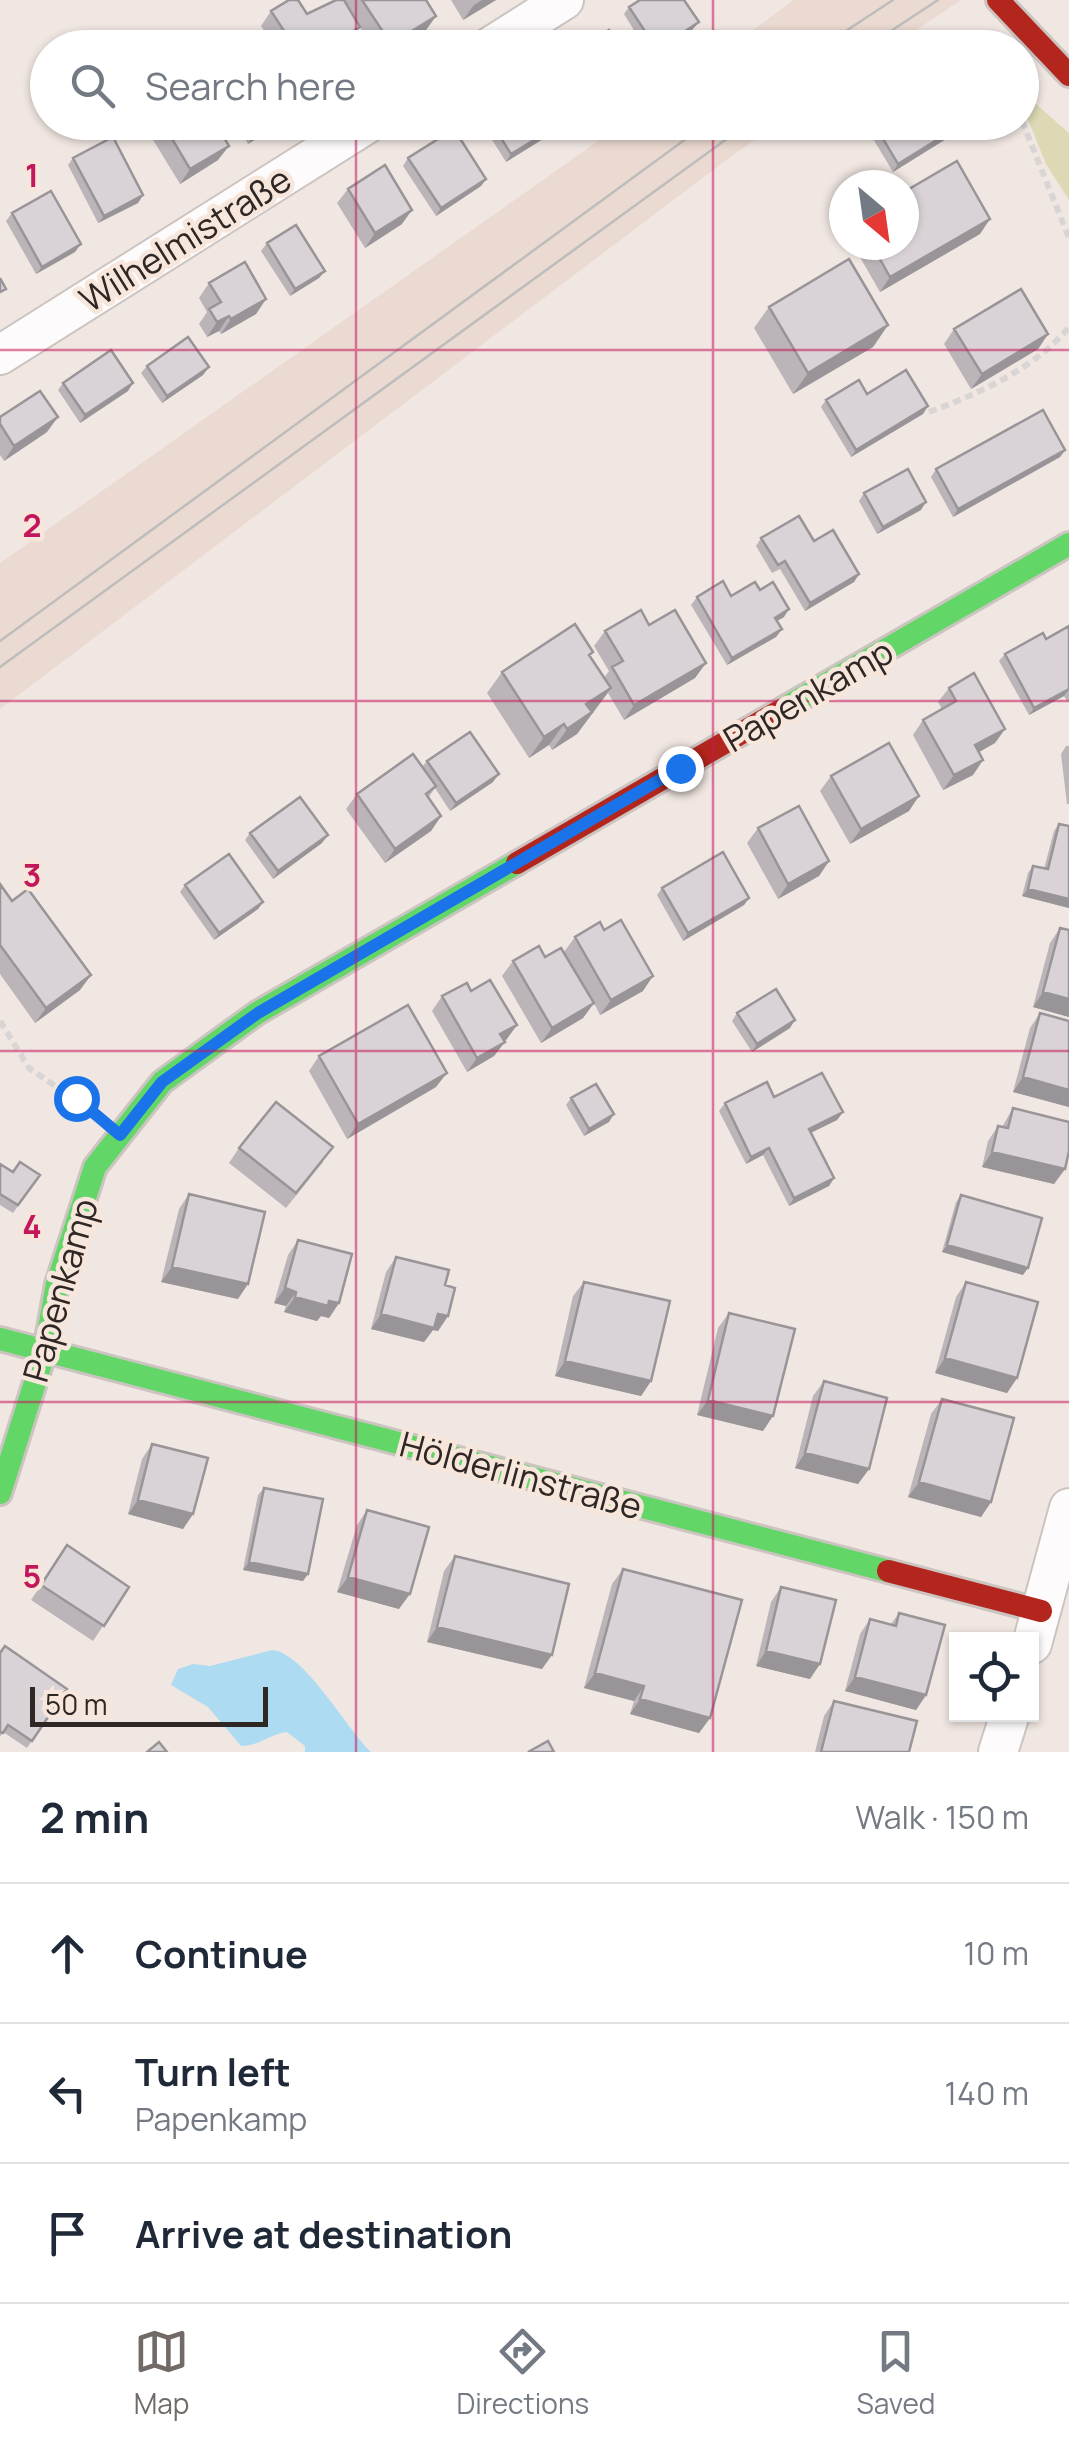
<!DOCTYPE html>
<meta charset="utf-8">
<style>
:root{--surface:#fff;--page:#f6f6f7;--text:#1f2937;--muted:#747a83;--line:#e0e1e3;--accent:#726a66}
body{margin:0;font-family:Manrope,sans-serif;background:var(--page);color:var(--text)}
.controls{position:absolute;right:30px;bottom:30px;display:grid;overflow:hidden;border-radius:0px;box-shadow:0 2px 8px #0004}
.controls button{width:90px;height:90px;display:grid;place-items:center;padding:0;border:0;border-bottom:2px solid var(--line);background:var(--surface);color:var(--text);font:50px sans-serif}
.compass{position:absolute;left:829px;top:170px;width:90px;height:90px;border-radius:50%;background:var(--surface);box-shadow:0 2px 8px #0004;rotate:151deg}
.scale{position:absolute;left:30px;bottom:25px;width:238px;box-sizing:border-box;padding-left:10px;border:5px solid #2e2724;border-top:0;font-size:28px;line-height:35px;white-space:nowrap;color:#2e2724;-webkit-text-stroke:8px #f7e6dc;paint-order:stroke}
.stop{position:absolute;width:30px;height:30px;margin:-22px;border:8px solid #1a73e8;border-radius:50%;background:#fff}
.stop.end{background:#1a73e8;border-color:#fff;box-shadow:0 2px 10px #0008}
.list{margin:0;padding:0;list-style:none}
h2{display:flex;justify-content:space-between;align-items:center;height:130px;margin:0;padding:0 40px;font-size:42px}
h2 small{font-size:32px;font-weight:400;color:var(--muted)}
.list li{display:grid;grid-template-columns:65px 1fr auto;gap:30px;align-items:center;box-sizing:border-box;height:140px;padding:0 40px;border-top:2px solid var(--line)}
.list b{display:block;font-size:38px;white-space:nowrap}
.list p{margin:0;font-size:32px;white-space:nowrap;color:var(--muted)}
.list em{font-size:32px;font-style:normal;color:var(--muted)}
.icon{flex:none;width:55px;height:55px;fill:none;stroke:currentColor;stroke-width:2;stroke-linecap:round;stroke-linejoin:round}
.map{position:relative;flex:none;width:1069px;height:1752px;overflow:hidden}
.search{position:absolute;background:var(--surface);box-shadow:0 2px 8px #0004;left:30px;right:30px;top:30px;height:110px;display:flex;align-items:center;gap:25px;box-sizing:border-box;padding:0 35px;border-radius:55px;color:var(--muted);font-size:38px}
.sheet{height:550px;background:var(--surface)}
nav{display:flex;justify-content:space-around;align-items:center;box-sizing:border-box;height:140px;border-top:2px solid var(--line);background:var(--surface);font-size:28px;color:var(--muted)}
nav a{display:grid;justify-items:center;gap:5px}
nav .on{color:var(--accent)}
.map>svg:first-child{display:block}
</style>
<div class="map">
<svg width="1069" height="1752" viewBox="0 0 1069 1752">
<rect width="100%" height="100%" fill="#f1e7e2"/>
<!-- built -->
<path fill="#ebdad1" d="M794,0h167l-70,47h-162z
M625,122l155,1 -43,29 -737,557v-146z"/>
<!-- green -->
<path fill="#dcd9b4" d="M1030,99l39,34v67l-23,-36 -24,-59z"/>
<!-- water -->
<path fill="#addbf1" d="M272,1650c33,3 73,77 99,102h-66v-6l-18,-14c-17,2 -28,14 -46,14l-33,-39 -37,-22 7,-16 15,-5 17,2z"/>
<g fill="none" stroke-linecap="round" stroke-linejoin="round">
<!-- street casing -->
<g stroke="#ccc4c0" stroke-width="42">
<path id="street" d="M488,48l76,-48
M0,355l370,-233
M1032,1644l37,-136
M998,1752l12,-38"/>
</g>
<!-- fast casing -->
<g stroke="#ccc4c0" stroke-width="28">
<path id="fast" d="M783,709l286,-165
M0,1339l888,232
M0,1493l45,-142 12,-67 38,-117 67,-85 95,-69 260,-150"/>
</g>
<!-- jam casing -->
<g stroke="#ccc4c0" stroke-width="28">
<path id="jam" d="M998,0l71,75
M517,863l266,-154
M888,1571l153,40"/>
</g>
<!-- path -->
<path stroke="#d8d5d4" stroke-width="6" stroke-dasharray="8 5" stroke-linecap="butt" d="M1022,121l47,117
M929,412c49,-18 107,-44 140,-85
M0,1021l29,47 60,41"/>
<!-- street -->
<use href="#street" stroke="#fdfbfb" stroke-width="38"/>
<!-- fast -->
<use href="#fast" stroke="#63d668" stroke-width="22"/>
<!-- jam -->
<use href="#jam" stroke="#b3261e" stroke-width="22"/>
<!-- tram -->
<path stroke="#bfbcbc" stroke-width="2.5" d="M820,48l73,-48
M865,48l73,-48
M0,641l709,-519
M0,667l750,-545"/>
</g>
<!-- wall -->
<path fill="#bbb5ba" d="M336,0h90l10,16 -10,14 -27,18h-26l-13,-21 -6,8 8,13h-87l-14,-22 10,-15 36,3z
M451,0h45l-33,20z
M629,7l64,22 -28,19h-20l-21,-34z
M152,122h63l3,38 -38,24 -33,-54z
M235,122h48l-35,22z
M481,122h73l3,4 -6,8 -45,28z
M863,122h83l5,9 -5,8 -53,33z
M73,158l70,37 -5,8 -40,20 -30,-58z
M408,158l78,21 -5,7 -45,30 -33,-50z
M348,189l54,35 -37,24 -28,-45z
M12,213l63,39 -39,22 -30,-53z
M980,234l-100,58 -27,-47h51z
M267,243l58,28 -6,7 -29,18 -29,-45z
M209,283l57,16 -10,15 -35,20 -2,-3 -12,6 -8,-13 8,-12 -8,-14z
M769,307l119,18 -15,22 -80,47 -39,-66z
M954,329l94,5 -10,15 -67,40 -27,-45z
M147,366l62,1 -6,8 -41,28 -21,-30z
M63,383l65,8 -48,32 -22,-33z
M867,394l56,20 -72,43 -30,-50 5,-7z
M0,417l47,15 -43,29 -4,-6z
M1065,450l-5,7 -107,60 -22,-40 5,-8z
M864,493l57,17 -44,24 -18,-33z
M761,538l53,3 45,33 -5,8 -49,29 -25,-42 -8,4 -16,-27z
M760,590l24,27 -7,4 5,8 -6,8 -49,28 -36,-60 6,-8 34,-1z
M649,625l57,38 -11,15 -71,42 -16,-27 -31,41 -25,16 -3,-5 -20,13 -42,-65 15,-21 91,-20 -3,4 14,22 5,-7 -15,-25 11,-15z
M1069,626v75h-2l-3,-5 -35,19 -30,-54 6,-7 41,-15z
M949,688l56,41 -10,14 -16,9 4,8 -10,15 -30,15 -30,-55 10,-15 19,-11 -4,-7z
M1066,746h3v58h-2l-6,-50z
M427,761l66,21 -43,29 -15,-23 -7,10 13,18 -10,15 -46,32 -39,-54 11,-15 65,-27z
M831,776l78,35 -59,33 -30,-53z
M1059,824l10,84 -47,-12 6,-23 5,-7 11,3 10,-38z
M758,828l71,33 -10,15 -41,23 -31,-56z
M250,833l72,10 -49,36 -28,-39z
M0,884l12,17 79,74 -11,15 -45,33 -35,-49z
M185,885l78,17 -5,7 -44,31 -34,-48z
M662,888l87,10 -5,7 -61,36 -26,-46z
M1060,928l9,89 -36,-10 17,-64z
M575,937l68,54 -43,24 -6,-12 -11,15 -42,25 -39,-67 11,-15 32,-4 47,43 -28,-48z
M471,991l46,34 -23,31 -27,16 -35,-61 10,-15z
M737,1013l53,15 -38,24 -20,-31z
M1040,1013l29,8v86l-56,-15 17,-64z
M319,1056l117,31 -89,52 -38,-68z
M774,1097l69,15 -6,8 -26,13 23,45 -5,8 -40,20 -26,-51 -17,9 -27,-53 6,-8z
M571,1098l38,24 -25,14 -18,-31z
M1013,1108l52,61 -11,15 -72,-17 6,-26 10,-15 4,1z
M239,1148l84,14 -37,46 -57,-45z
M0,1164l13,8 27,3 -27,38 -13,-8z
M189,1194l49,105 -77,-17 18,-73z
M961,1195l62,80 -81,-23 14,-50z
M298,1240l41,63 -10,15 -8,-2 -4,5 -33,-9 2,-6 -12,-3 14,-48z
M396,1257l49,28 3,31 -10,15 -5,-1 -9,12 -53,-13 15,-57z
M584,1282l67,99 -10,15 -86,-20 18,-80z
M966,1282l51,96 -10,15 -72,-20 21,-76z
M729,1313l34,118 -66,-16 21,-87z
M824,1381l45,88 -11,15 -63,-16 18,-72z
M942,1399l49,103 -10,15 -73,-20 23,-83z
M152,1444l41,70 -10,15 -55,-15 14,-55z
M264,1488l39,93 -60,-11 15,-75z
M367,1510l32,99 -62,-17 20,-67z
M67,1545l62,42 -36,54 -62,-41z
M455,1556l87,113 -115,-27 17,-71z
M623,1569l87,149 -11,15 -69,-19 4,-13 -50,-13 28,-104z
M781,1587l29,92 -54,-13 15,-64z
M899,1613l27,82 -10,15 -71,-19 15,-57 10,-15 21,5z
M0,1653l67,36 -40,59 -24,-16 -3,5z
M834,1701l75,51h-94l9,-36z"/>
<!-- shaded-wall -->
<path fill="#989497" d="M482,0h14l-33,20 11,-15z
M436,16l-10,14 -27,18h-10l2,-4z
M699,22l-6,7 -28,19h-6z
M294,33l-10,15h-3l7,-11z
M269,122h14l-35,22 11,-15z
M557,126l-6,8 -45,28 5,-8z
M951,131l-5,8 -53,33 5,-8z
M229,146l-11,14 -38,24 10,-15z
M486,179l-5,7 -45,30 5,-8z
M143,195l-5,8 -40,20 6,-7z
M412,210l-10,14 -37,24 10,-15z
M990,219l-10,15 -100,58 10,-15z
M81,244l-6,8 -39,22 6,-7z
M325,271l-6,7 -29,18 5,-7z
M266,299l-10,15 -35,20 10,-15z
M229,316l-10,15 -12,6 10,-15z
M888,325l-15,22 -80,47 15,-21z
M1048,334l-10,15 -67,40 11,-15z
M209,367l-6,8 -41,28 5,-7z
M133,383l-5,8 -48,32 5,-8z
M928,406l-5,8 -72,43 5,-7z
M58,417l-11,15 -43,29 10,-15z
M1065,450l-5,7 -107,60 5,-8z
M926,502l-5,8 -44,24 6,-7z
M859,574l-5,8 -49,29 5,-8z
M789,609l-5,8 -14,8 5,-7z
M782,629l-6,8 -49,28 5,-7z
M706,663l-11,15 -71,42 10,-15z
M611,688l-34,46 -25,16 34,-46z
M1069,689l-5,7 -35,19 5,-7z
M564,724l-15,21 -20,13 15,-21z
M1005,729l-10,14 -30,17 10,-15z
M983,760l-10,15 -30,15 11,-15z
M499,774l-6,8 -43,29 6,-8z
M919,796l-10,15 -59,33 11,-15z
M441,816l-10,15 -46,32 10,-14z
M328,835l-6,8 -49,36 5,-8z
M829,861l-10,15 -41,23 10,-15z
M1028,889l41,10v9l-47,-12z
M749,898l-5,7 -61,36 5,-8z
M263,902l-5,7 -44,31 5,-7z
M91,975l-11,15 -45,33 11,-15z
M653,976l-10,15 -43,24 11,-15z
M1043,992l26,7v18l-36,-10z
M594,1003l-11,15 -42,25 11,-15z
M795,1020l-5,8 -38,24 5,-8z
M517,1025l-11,15 -16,9 10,-15z
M505,1042l-11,14 -27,16 10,-14z
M447,1073l-11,14 -89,52 11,-15z
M1023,1077l46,13v17l-56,-15z
M843,1112l-6,8 -33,16 5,-7z
M614,1114l-5,8 -25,14 5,-7z
M769,1148l-6,7 -17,9 5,-7z
M992,1152l73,17 -11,15 -72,-17z
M834,1178l-5,8 -40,20 5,-8z
M947,1245l81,23 -5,7 -81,-23z
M172,1267l76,17 -10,15 -77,-17z
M285,1288l11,4 -10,14 -12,-3z
M295,1297l34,4 10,2 -10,15 -8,-2 -4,5 -33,-9z
M381,1314h57l10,2 -10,15 -5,-1 -9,12 -53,-13z
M945,1358l72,20 -10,15 -72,-20z
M565,1361l86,20 -10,15 -86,-20z
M708,1400l65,16 -10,15 -66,-16z
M805,1453l64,16 -11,15 -63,-16z
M919,1482l72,20 -10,15 -73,-20z
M138,1500l55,14 -10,15 -55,-15z
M249,1562l59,12 -5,7 -60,-11z
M348,1577l62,17 -11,15 -62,-17z
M437,1627l115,28 -10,14 -115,-27z
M766,1651l54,13 -10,15 -54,-13z
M595,1673l49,13 -10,15 -50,-13z
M855,1677l71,18 -10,15 -71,-19z
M640,1699l70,19 -11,15 -69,-19z"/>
<!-- building -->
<path fill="#d9d3d8" stroke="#989497" stroke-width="2.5" d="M289,0h9l9,14 29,-14h8l16,27 -8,5 10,16h-59l-9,-15 -6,4 -17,-26z
M362,0h64l10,16 -45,28z
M640,0h44l15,22 -40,26h-3l-27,-41z
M609,30l10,18h-41z
M162,122h53l14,24 -39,23z
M255,122h14l-10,7z
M491,122h63l3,4 -46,28z
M873,122h73l5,9 -53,33z
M454,129l32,50 -45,29 -33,-50z
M113,137l30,58 -39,21 -31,-58z
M957,161l33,58 -100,58 -18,-32h32v-53z
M385,165l27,45 -37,23 -27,-44z
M51,191l30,53 -39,23 -30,-54z
M296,225l29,46 -30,18 -28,-46z
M849,259l39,66 -80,48 -39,-66z
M245,262l21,37 -35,20 -2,-3 -12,6 -8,-13 12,-7 -12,-19z
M0,278l6,11 -6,3z
M1021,289l27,45 -66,40 -28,-45z
M188,337l21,30 -42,29 -20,-30z
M111,350l22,33 -48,32 -22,-32z
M906,370l22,36 -72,44 -30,-50 33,-20 8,14z
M40,391l18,26 -44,29 -14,-22v-7z
M1043,410l22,40 -107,59 -22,-40z
M908,469l18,33 -43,25 -19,-34z
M799,516l15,25 19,-11 26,44 -49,29 -25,-42 -7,4 -17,-27z
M723,581l8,15 24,-14 5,8 13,-8 16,27 -14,9 7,11 -50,29 -35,-61z
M641,610l8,15 26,-15 31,53 -72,42 -22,-38 11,-6 -18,-30z
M575,624l18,28 -4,3 22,33 -25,16 6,8 -25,17 -3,-5 -20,13 -42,-65z
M1069,626v63l-35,19 -29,-54 38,-21 3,6z
M974,673l31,56 -30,16 8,15 -29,15 -31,-55 33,-19 -7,-13z
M470,732l29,42 -43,29 -29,-42z
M889,743l30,53 -58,33 -30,-53z
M413,754l23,32 -10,8 15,22 -46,33 -38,-55z
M300,797l28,38 -50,36 -28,-38z
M799,806l30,55 -41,23 -30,-56z
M1059,824l10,2v73l-41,-10 5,-23 15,3z
M723,852l26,46 -61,35 -26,-45z
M229,854l34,48 -44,31 -34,-48z
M0,884l12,17 16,-12 63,86 -45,33 -46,-63z
M621,920l32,56 -42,24 -36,-63 25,-15 4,8z
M1060,928l9,2v69l-26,-7z
M539,946l6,11 16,-9 33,55 -42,25 -39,-67z
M490,980l27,45 -17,9 5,8 -28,16 -35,-62 25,-13 4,8z
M776,989l19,31 -38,24 -20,-31z
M408,1005l39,68 -89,51 -39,-68z
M1040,1013l29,8v69l-46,-13z
M822,1073l21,39 -34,17 25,49 -40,20 -25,-50 -18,9 -26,-54 42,-21 7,15z
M596,1084l18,30 -25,15 -18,-31z
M276,1102l57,45 -37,46 -57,-45z
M1013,1108l56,14v29l-4,18 -73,-17 6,-26 10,2z
M20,1162l20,13 -22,30 -18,-11v-30l13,8z
M189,1194l76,18 -17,72 -76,-17z
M961,1195l81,23 -14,50 -81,-23z
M298,1240l54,14 -13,49 -10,-2 -1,5 -33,-9 1,-5 -11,-4z
M396,1257l53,13 -4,15 10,3 -7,28 -10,-2 -4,14 -53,-14z
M584,1282l86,19 -19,80 -86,-20z
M966,1282l72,20 -21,76 -72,-20z
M729,1313l66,16 -22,87 -65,-16z
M824,1381l63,17 -18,71 -64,-16z
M942,1399l72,19 -23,84 -72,-20z
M152,1444l56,14 -15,56 -55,-14z
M264,1488l59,11 -15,75 -59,-12z
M367,1510l62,17 -19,67 -62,-17z
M67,1545l62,42 -25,39 -63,-41z
M455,1556l114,28 -17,71 -115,-28z
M623,1569l119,31 -32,118 -70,-19 4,-13 -49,-13z
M781,1587l55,13 -16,64 -54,-13z
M899,1613l46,12 -19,70 -71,-18 15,-58 26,7z
M5,1646l62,43 -35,52 -24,-16 -5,8 -3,-1v-79z
M834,1701l83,20 -8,31h-88z
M548,1741l6,11h-26z
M159,1742l8,10h-20z"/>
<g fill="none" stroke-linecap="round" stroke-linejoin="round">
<!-- route -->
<path stroke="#1a73e8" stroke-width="12" d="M76,1098l44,37 42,-53 96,-69 422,-245"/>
</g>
<!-- grid -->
<path fill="none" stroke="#c2185b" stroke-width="2.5" stroke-opacity="0.55" d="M356,0v48M713,0v48M356,122v1630M713,122v1630M0,350h1069M0,701h1069M0,1051h1069M0,1402h1069"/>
<g text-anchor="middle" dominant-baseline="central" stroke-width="9" stroke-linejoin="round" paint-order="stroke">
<!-- street labels -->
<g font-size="35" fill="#2e2724" stroke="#f7e6dc">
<text transform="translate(185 239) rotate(-32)">Wilhelmistraße</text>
<text transform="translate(808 695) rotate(-30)">Papenkamp</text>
<text transform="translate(60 1290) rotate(-74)">Papenkamp</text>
<text transform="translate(521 1475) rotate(15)">Hölderlinstraße</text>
</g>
</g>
<g font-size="32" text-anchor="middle" font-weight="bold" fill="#c2185b" stroke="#f7e6dc" stroke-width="9" stroke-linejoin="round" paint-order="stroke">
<text x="32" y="187">1</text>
<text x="32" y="537">2</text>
<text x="32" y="887">3</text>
<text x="32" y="1238">4</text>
<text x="32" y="1588">5</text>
</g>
</svg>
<div class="controls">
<button><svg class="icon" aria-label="locate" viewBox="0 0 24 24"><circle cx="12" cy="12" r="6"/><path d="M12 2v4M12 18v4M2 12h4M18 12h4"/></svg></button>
</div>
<svg class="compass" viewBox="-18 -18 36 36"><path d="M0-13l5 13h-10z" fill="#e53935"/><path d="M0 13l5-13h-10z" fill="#747a83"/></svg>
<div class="scale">50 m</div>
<div class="stop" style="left:76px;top:1098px"></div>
<div class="stop end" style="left:680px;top:768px"></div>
<div class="search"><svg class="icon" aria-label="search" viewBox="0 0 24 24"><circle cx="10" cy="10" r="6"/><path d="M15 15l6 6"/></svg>Search here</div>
</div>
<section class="sheet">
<h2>2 min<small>Walk · 150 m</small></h2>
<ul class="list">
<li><svg class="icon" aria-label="ahead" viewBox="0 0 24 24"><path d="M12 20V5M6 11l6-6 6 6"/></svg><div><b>Continue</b></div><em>10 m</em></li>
<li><svg class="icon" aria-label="left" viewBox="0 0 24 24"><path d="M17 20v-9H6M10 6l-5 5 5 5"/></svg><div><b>Turn left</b><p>Papenkamp</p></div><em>140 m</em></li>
<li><svg class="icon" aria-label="arrive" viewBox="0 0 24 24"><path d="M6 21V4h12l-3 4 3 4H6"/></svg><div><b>Arrive at destination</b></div></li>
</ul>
</section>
<nav>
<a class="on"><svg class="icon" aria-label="map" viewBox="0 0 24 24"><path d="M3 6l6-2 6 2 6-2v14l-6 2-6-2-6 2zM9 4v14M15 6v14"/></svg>Map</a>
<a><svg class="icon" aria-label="directions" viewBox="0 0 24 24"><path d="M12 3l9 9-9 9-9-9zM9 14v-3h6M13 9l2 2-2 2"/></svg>Directions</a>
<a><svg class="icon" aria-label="saved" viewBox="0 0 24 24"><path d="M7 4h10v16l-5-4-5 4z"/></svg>Saved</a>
</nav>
